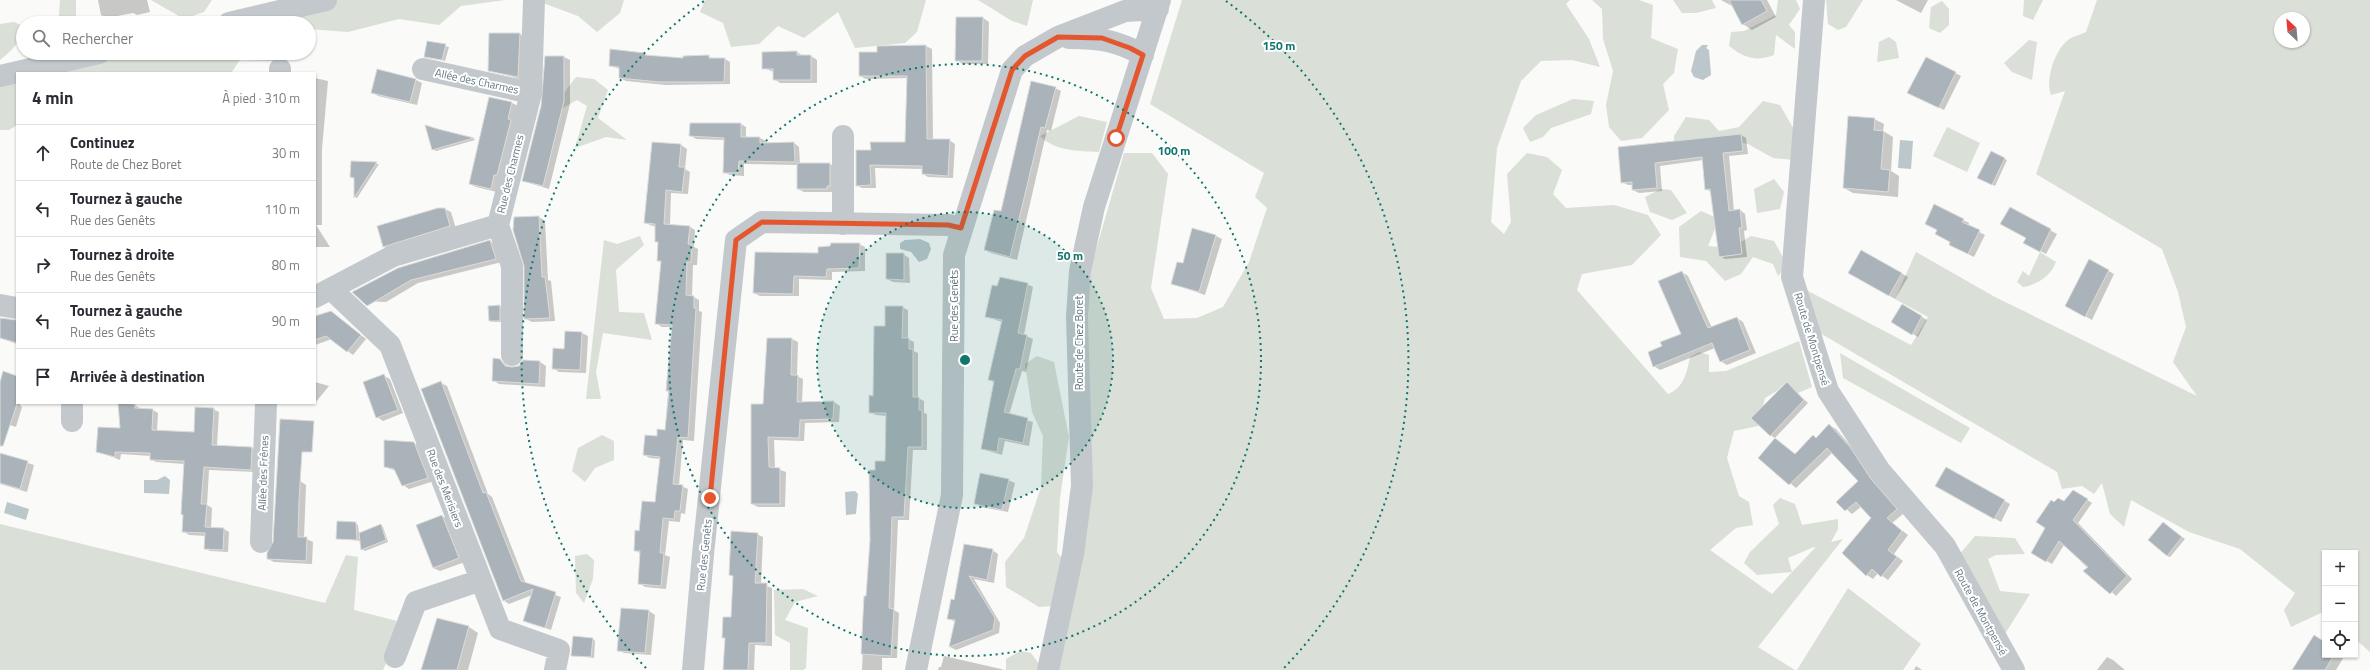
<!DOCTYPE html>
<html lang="fr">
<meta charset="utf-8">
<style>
:root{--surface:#fff;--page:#f2f2f3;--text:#2b2b33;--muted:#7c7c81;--line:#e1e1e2}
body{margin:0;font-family:"Titillium Web",sans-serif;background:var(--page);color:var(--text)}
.controls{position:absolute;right:12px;bottom:12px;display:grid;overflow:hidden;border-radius:0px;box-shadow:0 1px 3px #0004}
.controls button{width:36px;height:36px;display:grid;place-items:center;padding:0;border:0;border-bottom:1px solid var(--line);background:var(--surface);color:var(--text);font:20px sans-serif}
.compass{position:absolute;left:2274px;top:12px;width:36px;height:36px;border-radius:50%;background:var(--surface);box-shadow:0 1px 3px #0004;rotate:334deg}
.stop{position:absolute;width:12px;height:12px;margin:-9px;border:3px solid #e4572e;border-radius:50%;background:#fff}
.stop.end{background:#e4572e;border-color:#fff;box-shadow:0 1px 4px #0008}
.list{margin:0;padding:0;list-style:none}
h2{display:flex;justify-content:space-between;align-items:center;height:52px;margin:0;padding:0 16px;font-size:17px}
h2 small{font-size:13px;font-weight:400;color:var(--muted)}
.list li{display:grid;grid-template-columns:26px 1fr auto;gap:12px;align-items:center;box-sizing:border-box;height:56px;padding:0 16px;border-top:1px solid var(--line)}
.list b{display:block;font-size:15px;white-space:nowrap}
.list p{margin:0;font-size:13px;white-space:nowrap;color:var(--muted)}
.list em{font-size:13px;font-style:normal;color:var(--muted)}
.icon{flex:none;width:22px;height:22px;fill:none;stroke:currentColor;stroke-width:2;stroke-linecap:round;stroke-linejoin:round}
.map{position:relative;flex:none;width:2370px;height:670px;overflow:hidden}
.search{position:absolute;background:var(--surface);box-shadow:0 1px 3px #0004;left:16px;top:16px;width:300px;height:44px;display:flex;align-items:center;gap:10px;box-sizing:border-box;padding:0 14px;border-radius:22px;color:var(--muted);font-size:15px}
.panel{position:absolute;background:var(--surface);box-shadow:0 1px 3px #0004;left:16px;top:72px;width:300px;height:332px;border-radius:0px}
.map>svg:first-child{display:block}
</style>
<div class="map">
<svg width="2370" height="670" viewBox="0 0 2370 670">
<rect width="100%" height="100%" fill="#fafaf8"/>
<!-- green -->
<path fill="#dadfd7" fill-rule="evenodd" d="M60,0h16v23h-20l3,-8z
M151,0h61l-8,12 -20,7z
M335,0h170l-44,6 -22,19 -40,-6 -51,13 -39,-3v-6h-80z
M544,0h80l-4,13 -23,19 -19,-16 -35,-13z
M705,0h221l-9,32 -12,11 -50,5 -17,-36 -34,26 -26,-12 -19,18 -28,3 -8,-24 -23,-11z
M978,0h55l-6,26 -15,-5z
M1182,0h388l-4,4 23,35 11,28 -28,-7 -31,1 -20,20 -24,67 -6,74 13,12 7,-12 -4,-48 20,-21 20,4 15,13 -9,24 13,14 48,-3 34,10 13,20 -29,30 -50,9 -5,16 91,104c16,-6 19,-22 22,-37l9,-5 10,3v17l17,-1 73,-30 13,46 -14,6 -11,-11 -10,9 -12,7 -7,28 -24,5 -7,27 12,38 10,6 4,23 -17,3 -26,22 62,44 20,-22 -35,3 -13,-12 6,-11 29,-28 -6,-19 7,-7 15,6 7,21 36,-6v10l-7,13 12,-3 -85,108 37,23h-736l-5,-64 -15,1 -33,-20 -1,-25 19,-24 17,-51 2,-51 -11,-24 -7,-48 12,-8 17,6 15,75 -9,61 -3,54 18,24 9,-220 7,-89 33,-114h28l16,21 -17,114 13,31 33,-1 26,-11 26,-45 18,-54 -12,-11 9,-24 -114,-69zM1814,547l1,1 -23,24 -4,-14z
M1592,0h47l14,5 -2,33 27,11 -4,24 -11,11 6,26 -27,28 -21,3 -12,-14 -3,-22 7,-34 -10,-32 -1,-30z
M1673,0h39l4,8 -20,5h-14z
M1778,0h18l4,9 -11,16 6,7v17l-19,-14 -2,20c-18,7 -30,3 -45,-9l2,-14 13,-1 32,-16z
M1826,0h37l-17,27 -8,3 -10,-6z
M2024,0h19l-10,20 -10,-4z
M2097,0h273v652l-15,-13v-86h-30v61l-2,-2 -32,15 -7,-17 11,-17 -55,-44 -51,-17 -58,-32 -7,27 -14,-13 -8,-31 -8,11 -12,-8 -20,3 -5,-17 -244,-143 -5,-38 103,54 17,-28 -33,-18 21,-47 79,45 202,99 -24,-34 13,-35 -8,-35 -16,-43 -126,-75 29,-83 -14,4c-6,-15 4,-45 17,-55 5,-4 12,-5 18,-8zM2280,18h24v24h-24z
M1942,1l7,8v16l-9,8 -11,-5 2,-21z
M14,22l9,4c0,15 -12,25 -23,34v-36z
M1889,37l7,5 3,16 -22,4 2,-20z
M2029,40l8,2 -5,38 -20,-8 -8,-9z
M99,53h182l-5,8 -36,-1 -9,13h-214v52l-8,5h-9v-54z
M576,77l18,2 14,11 -10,28 29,22 -21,-3 -31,11 12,-42 -10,-6 -14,8 -6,-6z
M1573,99l21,2 -3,13 -40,14 -8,9 -13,5 -7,-14 13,-13z
M1763,101l17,4 16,28 -2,27 -21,-2 -25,-14 -18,-4 -56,5v-9l12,-19 23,3 10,11 20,-4z
M1079,116l28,6 -8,30c-21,-1 -44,-1 -59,-16z
M1947,127l33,16 -13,29 -34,-16z
M1774,179l10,13 -4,17 -23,4 -3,-24z
M1661,189l10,1 16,23 -15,7 -22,-8 -5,-15z
M1701,211l18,8 -11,27 23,2 20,-12 23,5 13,24 -9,11 -5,-12 -20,-7 -12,17 -16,7 -19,-20 -26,-4 -1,-30z
M640,236l4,9 -28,25 3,42 25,1 8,27 -49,-7 -7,39 5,27h-15l18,-159 13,4z
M2040,252l16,10c-5,14 -19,23 -33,25l-6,-5 6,-11 6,5z
M1840,353l130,75 -9,15 -118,-65z
M602,435l12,6v19l-19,8 -10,14 -13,-11 6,-23z
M0,524l325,79 21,-48 12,2 -4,53 43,11 -8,36 -6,13h-383z
M1975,536l40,2 10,16 -29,1 -8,4 12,32 30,3 -27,43 -45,-81z
M587,554l7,6 -1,19 -9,24 -8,-10 -1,-37z
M1848,588l73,56 -18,26h-106z
M803,589l15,7 -23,6 -10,18 23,8 -2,40 -3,2h-13v-27l-15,-8 -1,-45z
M1020,651l11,2 8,11 -2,6h-31v-11z"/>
<!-- water -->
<path fill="#bbc7cb" d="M1702,45h6l-2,3 3,2 2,25 -8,5 -9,-3 -3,-6 5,-20z
M1900,140l13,1 -2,28 -13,-1z
M920,239l9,4 2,6 -4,10 -8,3 -8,-10 -11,-3v-6l5,-3z
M165,476l5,4 -1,14 -25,-1v-13h13z
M855,491l3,3 -2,20 -10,1 -1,-23z
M7,502l22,7 -3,11 -22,-7z"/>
<!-- shadow -->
<path fill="#0003" d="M98,0h49l3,12 -13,3 -4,-2 -26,5 -6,-3z
M1721,0h46l9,17 -24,13 -9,-6 -9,-17z
M1896,0h32l-7,13z
M983,18l6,4 -1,42h-25l-7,-4z
M490,34h30l6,4 -3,42 -34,-10z
M428,42l21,5 -4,14 -20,-5z
M926,46l6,3 1,91h16l6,4 -2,34 -25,-1 -5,-3v-5l-48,-1 1,20h-14l-6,-3 16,-34 34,-8 2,-65 -42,1 -6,-3 18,-23z
M797,52l6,4h8l6,4v23h-37l-6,-4v-7l-11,-4z
M645,54l5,3 34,2 24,-3 6,3h11l5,3v22l-64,1 -40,-4 -6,-3v-9l-10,-3z
M546,57h18l6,3v44l-21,85 -26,-8 19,-74z
M1927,58l34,18 -17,34 -30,-15z
M315,78l13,3 -6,68v76h-6l14,22h-15z
M416,80l6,3 -5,22 -39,-9 -6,-4z
M1055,88l6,3 -10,40 -4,-1 -30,130 -26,-7 -6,-3z
M512,103l6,3 -21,86 -21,-5 -6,-3z
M1874,119l10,5 -1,7 10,6 -2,34 8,5 -1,21 -45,-4 -9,-5z
M741,124l5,3v11h14l6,3v3l28,-1 5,4 1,17h30l6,4 -3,24h-29l-6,-3v-24l-54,-1v12l-14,-1 -6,-3 1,-32 -29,-1 -6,-4z
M426,127l48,12 1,1 -39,11 -3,-2z
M1741,135l5,3 2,16 -19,2 5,55 6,-1 5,4 2,16 -3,1 3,26 -22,2 -5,-3 -9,-64 -5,-3 -3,-29 -43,6 2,25 -23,2 -6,-3v-5h-5l-6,-3 -3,-34z
M681,145l6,4 -2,20 5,3 -2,22 -17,-1 -1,32 20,2 5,3 -1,17 4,2 -1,16h-4l-1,31 7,4v11l3,1 -8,129 -11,-1 -4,45 9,4 -3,25 -4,-1 -1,9 -11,-1 -4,34 5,2 -4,32 -21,-2 -6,-4 2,-29 -6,-4 5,-18 16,-28 5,-45 -11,-1 -6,-3 21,-24 8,-104h-11l-5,-3 5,-61 -4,-2 1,-18 -3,-2v-14l-11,-4z
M1992,152l15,8 -12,26 -16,-8z
M352,162l27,2 -22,34 -2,-1v-18l-4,-2z
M2010,208l47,26 -11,20 -17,-9z
M445,209l6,3 5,17 -66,21 -6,-3z
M539,217l6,4 3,59 3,1 4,40 -23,1 -6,-3z
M1963,220l6,3 -1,3 17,9 -11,22 -18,-9 -5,-6z
M1216,236l6,3 -17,56 -32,-11 10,-20z
M490,241l6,4 6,17 -84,21 -32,19 -20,-1z
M859,244l6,3v24l-33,1v8l-33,-1v17h-39l-6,-3 65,-39z
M1862,251l46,26 -13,22 -45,-26z
M903,254l6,4 1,25 -17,-1 -6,-3z
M2089,260l25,14 -22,46 -20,-11z
M1682,272l6,4 24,52 25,-10 6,4 13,31 -29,12 -7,-4 -5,-13 -55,22 -6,-4 9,-19 19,-12z
M1027,284l6,3 -9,48 9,4 -7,33 -4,-1 -13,44 24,7 -4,24 -24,-5 -3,14 -20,-6 13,-66 -6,-3 13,-58 -15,-5 11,-30z
M1902,305l25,15 -9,17 -26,-15z
M499,306l3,2v14h-9l-3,-1z
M902,307l6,3v29l6,3v9l4,2v45l6,3v12l3,1v36h-14l-4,70h-11l-4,90 5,3 -2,45h-15v12h-20l3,-73h2l9,-126 10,-9 1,-46 -11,-1 -6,-3 16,-85z
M337,316l29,23 -13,16 -21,-16 -17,6v-28z
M0,319l17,2v23l-17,-6z
M566,332l16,1 6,3 -2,37 -27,-1 -6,-4 12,-18z
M768,339h24l6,3 -1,34 6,3 -1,24 32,-1 6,4 -1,16 -34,1 -1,18 -30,-1 1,28 11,4 -1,35h-27l-6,-3 12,-99z
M500,360l10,8 30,-6 6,4 -1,21 -46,-3 -6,-4z
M384,376l6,3 13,34 -20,8 -6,-4z
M17,377v26h4l-1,2 2,2 -6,20 -16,-5v-36z
M315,382l14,4 -14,17h-4h4z
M441,383l6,3 41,108 4,3 34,87 35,13 -10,33 -26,-9 7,-26 -23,9 -6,-4z
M1787,383l21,20 -33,35 -5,-3z
M119,404l16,1 6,4 12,1 5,3 -1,18 38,2 18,-24 6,3 -2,34 35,2 5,3 -1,21 -47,-2 -2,35 5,3 -1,20 13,1 5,3 -1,20 -18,-1 -5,-3 1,-12 -17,-1 -6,-4 2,-67 -29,-2 -5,-3v-3l-30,-2 -1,6 -23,-9 24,-22z
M303,424l-3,57 6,4 -2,53 9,4 -1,22 -38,-2 -6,-3 6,-16z
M1829,425l7,4 20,23 47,62 -11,9 16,12 -14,19 9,7 -15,19 -10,-7 -5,6 -6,-4 5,-57 -10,-12 -10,8 -14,-12 21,-21 -26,-29 -37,36 -36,-30 16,-18 20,15 17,-19 4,2z
M414,443l6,3 14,35 -25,8 -6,-4 -7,-14 -11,-4z
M0,454l34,11 -7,27 -27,-8z
M1946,468l64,36 -9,18 -65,-37z
M1008,480l7,3 -7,29 -27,-5 -6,-4z
M2073,491l19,12 -14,20 54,56 -16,17 -52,-51 -12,19 -20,-12 15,-25 7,-23 10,-2z
M442,516l6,3 17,43 -25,9 -7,-3z
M355,523l3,2 1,9 22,-9 2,2 5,15 -23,9 -3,-2 -1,-8 -24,-3z
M2166,525l19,14 -15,18 -3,-1z
M757,534l6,3 -2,47 11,4v58l-17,-1 -1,25h-30l2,-31 -3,-2 9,-19 2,-41 -4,-2z
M965,546l27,4 6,4 -4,29 -20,-4 26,44 -1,10 -43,17 -6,-3 5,-25 -7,-4 6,-17z
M622,609l27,2 6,4 -4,40 -27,-2 -6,-3z
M438,620l31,7 9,6 -10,37h-46z
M593,639l2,2 -1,17 -22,-3z
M2325,643v12h20l-9,15h-42z
M944,656l57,13 3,1h-66l1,-3h2z
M2107,657l6,3 12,10h-28z
M1916,666l6,4h1h-9z"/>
<!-- building -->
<path fill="#aab3b9" stroke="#dcdcda" d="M1729,0h32l6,11 -25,14z
M956,17h27l-1,44h-27z
M489,33h31l-2,44 -30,-6z
M427,41l19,3 -4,16 -18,-3z
M926,45l1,94h23l-2,37 -26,-2v-8l-52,-1 1,20 -15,1v-36h15l-1,-8h35l2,-66h-48v-24h18v-6z
M610,49l35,4v2l38,3v-2l26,-1v3h16l-1,24h-65l-40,-4v-11l-10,-1z
M797,51v4h14v25h-38v-11h-11v-17z
M545,56h19v45l-21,85 -21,-5 19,-75z
M1926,57l30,15 -17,36 -32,-15z
M377,69l39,10 -6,23 -39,-9z
M1031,81l25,6 -11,41 -4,-1 -31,130 -26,-7 10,-40 7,1z
M489,97l23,5 -4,17 3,1 -14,55h-3l-3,14 -22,-5z
M1848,116l27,2 -1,12 10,1 -3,38 9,1 -2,22 -45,-4z
M690,123h51v14h19v6l34,-1 1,20 -56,-1 -1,12h-15l1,-35 -35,-2z
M425,125l13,4 36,9 -42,12z
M1741,134l2,17 -20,2 6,58 11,-2 2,19h-3l3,26 -23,3 -9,-68 -5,1 -3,-33 -47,6 2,25 -25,2v-8l-11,1 -3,-36z
M652,142l29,2 -2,23h6l-3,25 -16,-2 -2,34 26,2 -2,18 4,1 -1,17h-4l-1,33 8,1v12h2l-8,130 -10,-1 -5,47 10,1 -3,26h-5l-1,8 -11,-1 -3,35h4l-3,33 -23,-2 2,-33h-6l1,-21 4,1 3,-30 13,1 5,-45 -17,-2 2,-20 12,1v-7l8,1 4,-39h-3l6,-66 -17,-1 6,-63h-4l1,-19h-3v-18l-11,-1z
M1991,151l14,7 -13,27 -15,-7z
M351,161l26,1 -23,36v-20l-4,-1z
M797,163h33v23h-3v3h-30z
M1934,204l30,15 -2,3 18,8 -12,24 -19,-9 1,-3 -15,-8 2,-4 -12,-6z
M2010,207l41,22 -11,23 -17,-9 3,-5 -26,-14z
M438,208h7l5,18 -67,21 -6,-21z
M539,216l3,61h3l5,41 -26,1v-53l-11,-36 1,-13z
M1192,228l24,7 -17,57 -28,-8 6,-22 6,1z
M490,240l6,19 -85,21 -44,26 -15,-14 46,-24z
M831,243h29l-1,25 -32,1 -1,8 -32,-1 -1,18 -40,-1 2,-41 63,1v-6l12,-1z
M1861,250l41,23 -13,23 -41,-23z
M886,253h18v27l-18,-1z
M2089,259l20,11 -24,47 -20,-11z
M1682,271l26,57 29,-11 13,33 -30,12 -8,-19 -59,24 -5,-15 14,-6 -2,-4 21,-8 -23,-53z
M1000,277l28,6 -10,50 9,2 -7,34h-4l-12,43 24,6 -5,25 -24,-5 -2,14 -16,-3 13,-68 -6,-1 14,-60 -17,-3 7,-32 5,1z
M1902,304l20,12 -10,19 -21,-13z
M500,305v16h-11l-1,-15z
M885,306h18l-1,32h7v11h4v48h6v13h3v37h-14l-4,70h-12l-3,91 5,1 -3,47 -30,-2 3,-58h2l4,-56 -1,-70h6v-9h10l1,-48h-17v-18l4,1 1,-70h11z
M331,311l30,24 -14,17 -21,-16 -11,4v-24z
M0,318l17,2v23l-17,-5z
M565,331l17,1 -2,38 -28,-1 1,-21 11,1z
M767,338h25l-1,37h7l-1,27 37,-1 -1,18 -33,1 -1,18 -31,-1 1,30 11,1v36h-29v-100h12z
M493,358l7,1 5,7 7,1 7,-1 4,-6 17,1 -1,23 -47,-3z
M3,371l14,5v28l-14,42h-3v-64z
M384,374l14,36 -22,8 -13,-36z
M441,381l42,112 3,-1 35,89 35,11 -11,36 -22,-7 10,-32 -30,12 -82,-212z
M1787,382l17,18 -34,36 -19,-18z
M118,403l17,1v4l18,1 -1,21 42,2 1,-25 19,1 -2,37 40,2 -1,23 -47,-3 -3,37h6l-2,23 19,1 -1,22 -19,-1 1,-16 -23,-1 1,-17 -2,-1 3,-53 -34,-1v-7l-35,-1v5l-19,-5 2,-25 22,1z
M280,419l34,2 -2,31h-10l-3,48 -1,37h9l-1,24 -39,-2v-6l6,-11z
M1829,424l21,23 21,32 26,30 -10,9 15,13 -14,19 9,7 -16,20 -9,-8 -6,7 -24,-23 29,-35 -15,-16 -11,9 -9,-9 22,-21 -31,-33 -38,37 -31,-27 17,-20 20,16 18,-19 3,3z
M384,440l30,2 14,36 -26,8 -8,-17 -10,-2z
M0,453l28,8 -8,28 -20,-6z
M1946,467l59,33 -11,19 -59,-33z
M980,473l29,6 -7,31 -28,-6z
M2073,490l15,9 -15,21 54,56 -17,18 -27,-23 5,-4 -29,-26 -13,21 -15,-9 14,-25 -9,-6 15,-22 3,2 4,-4 6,3z
M442,515l17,43 -26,10 -17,-43z
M337,521l19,1 1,18 -21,-1z
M2163,522l19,15 -15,19 -19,-16z
M381,524l5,16 -25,10 -2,-17z
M731,531l27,2 -3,50h12l-1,60h-17l-1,27h-25l2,-32h-3l1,-21h8l2,-41 -4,-1z
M964,544l29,5 -6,31 -18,-4 26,42 -2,12 -44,17 6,-27 -8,-1 4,-20 3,1z
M621,608l28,2 -4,43 -28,-2z
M437,618l32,8 -12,44h-36z
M2314,635l11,7v13h9l-9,15h-33z
M573,636l20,2 -2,19 -20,-1z"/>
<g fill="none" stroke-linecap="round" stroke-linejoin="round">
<!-- minor -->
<path stroke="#c3c8cc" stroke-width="22" d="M1814,0l-22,277 36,114 52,80 65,75 69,124
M229,23l97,-23
M1069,38c30,0 47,2 74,17
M423,69l108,24
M280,73v-4
M0,76l99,-23
M843,136v88
M498,225l14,41v89
M331,289l59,56 110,284 59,21 -4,20
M315,297l78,-41 105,-31 33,-132 3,-93
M0,305l17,3
M72,421v-18
M261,542l5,-139
M395,657l21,-55 65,-22
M693,670l10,-116 33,-314 26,-18 186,3 13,3
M916,670l36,-175 2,-240 58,-185 13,-14 33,-19 67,-26 33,-2
M1048,670l25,-116 9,-68 -5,-169 3,-46 14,-64 66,-207"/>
</g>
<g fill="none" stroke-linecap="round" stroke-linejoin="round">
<!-- route -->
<path stroke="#e4572e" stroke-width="5" d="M710,498l26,-258 26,-18 186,3 13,3 51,-158 13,-14 33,-19 44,1 28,10 13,7 -27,83"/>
</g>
<!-- distance rings -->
<circle cx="965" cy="360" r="148" fill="#0f766e" fill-opacity=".12"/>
<g fill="none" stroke="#0f766e" stroke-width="2" stroke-dasharray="2 4">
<circle cx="965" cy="360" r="148"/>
<circle cx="965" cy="360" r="296"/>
<path d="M646 668A444 444 0 0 1 704 1M1226 1A444 444 0 0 1 1284 668"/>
</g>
<g text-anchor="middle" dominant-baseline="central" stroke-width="4" stroke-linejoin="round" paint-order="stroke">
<!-- street labels -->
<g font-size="11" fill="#657683" stroke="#fff">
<text transform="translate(477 81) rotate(12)">Allée des Charmes</text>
<text transform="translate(510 174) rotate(-76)">Rue des Charmes</text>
<text transform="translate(954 306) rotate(-90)">Rue des Genêts</text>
<text transform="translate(1812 339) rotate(73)">Route de Montpensé</text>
<text transform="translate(1079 343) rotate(-90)">Route de Chez Boret</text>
<text transform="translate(263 473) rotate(-88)">Allée des Frênes</text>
<text transform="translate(445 488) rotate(69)">Rue des Merisiers</text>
<text transform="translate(704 555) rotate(-84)">Rue des Genêts</text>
<text transform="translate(1981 612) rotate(61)">Route de Montpensé</text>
</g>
</g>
<circle cx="965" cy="360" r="6" fill="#0f766e" stroke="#fff" stroke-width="2"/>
<g font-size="12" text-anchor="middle" font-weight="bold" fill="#0f766e" stroke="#fff" stroke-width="4" stroke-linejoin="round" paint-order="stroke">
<text x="1279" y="50">150 m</text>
<text x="1174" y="155">100 m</text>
<text x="1070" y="260">50 m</text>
</g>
</svg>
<div class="controls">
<button>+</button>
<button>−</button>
<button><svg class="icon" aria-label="locate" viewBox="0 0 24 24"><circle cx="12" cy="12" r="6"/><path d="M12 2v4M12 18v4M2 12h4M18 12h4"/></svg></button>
</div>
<svg class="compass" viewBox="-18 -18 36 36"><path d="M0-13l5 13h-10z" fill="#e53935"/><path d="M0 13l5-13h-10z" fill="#7c7c81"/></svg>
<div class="stop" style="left:1116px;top:138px"></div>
<div class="stop end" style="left:710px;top:498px"></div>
<div class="search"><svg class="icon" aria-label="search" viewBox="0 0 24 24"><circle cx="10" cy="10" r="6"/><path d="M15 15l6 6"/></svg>Rechercher</div>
<section class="panel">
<h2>4 min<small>À pied · 310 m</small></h2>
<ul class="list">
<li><svg class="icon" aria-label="ahead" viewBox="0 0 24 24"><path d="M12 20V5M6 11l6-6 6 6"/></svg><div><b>Continuez</b><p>Route de Chez Boret</p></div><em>30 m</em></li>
<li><svg class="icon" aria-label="left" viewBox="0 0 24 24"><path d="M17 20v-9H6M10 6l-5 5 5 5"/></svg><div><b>Tournez à gauche</b><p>Rue des Genêts</p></div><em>110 m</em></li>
<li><svg class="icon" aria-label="right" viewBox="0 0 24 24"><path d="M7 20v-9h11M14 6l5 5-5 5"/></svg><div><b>Tournez à droite</b><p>Rue des Genêts</p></div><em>80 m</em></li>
<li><svg class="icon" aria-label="left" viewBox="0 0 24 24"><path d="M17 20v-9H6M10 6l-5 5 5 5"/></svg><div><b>Tournez à gauche</b><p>Rue des Genêts</p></div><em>90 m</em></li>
<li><svg class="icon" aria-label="arrive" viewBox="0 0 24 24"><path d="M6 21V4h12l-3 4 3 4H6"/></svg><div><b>Arrivée à destination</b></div></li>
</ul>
</section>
</div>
